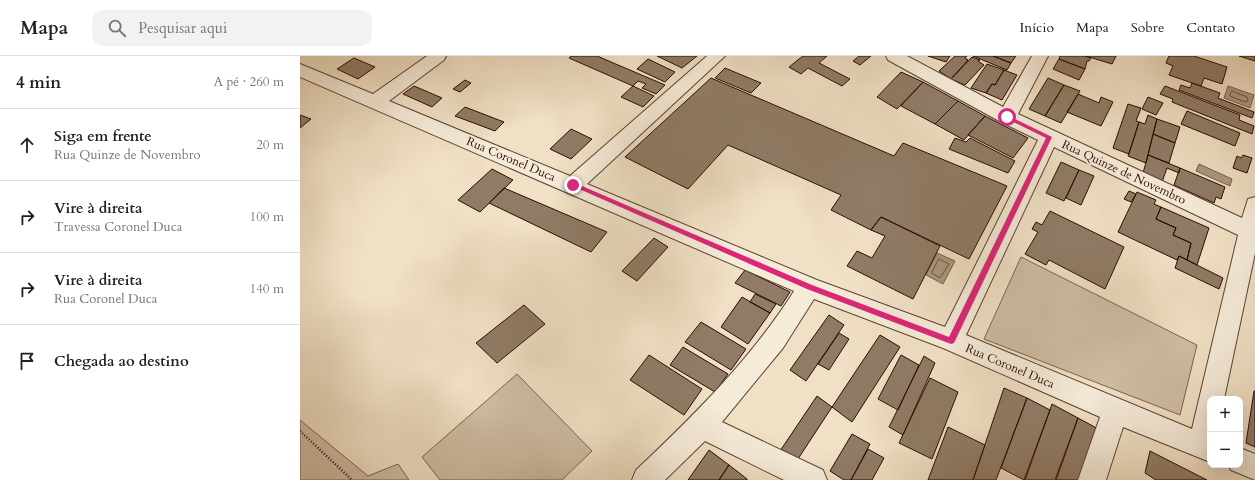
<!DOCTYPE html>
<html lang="pt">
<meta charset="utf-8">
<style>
:root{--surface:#fff;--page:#f2f2f2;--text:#202124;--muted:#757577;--line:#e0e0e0}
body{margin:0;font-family:Cardo,serif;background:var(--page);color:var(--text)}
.controls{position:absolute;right:12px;bottom:12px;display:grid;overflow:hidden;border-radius:8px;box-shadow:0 4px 16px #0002}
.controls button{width:36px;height:36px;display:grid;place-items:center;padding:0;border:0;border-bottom:1px solid var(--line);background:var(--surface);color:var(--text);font:20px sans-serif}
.stop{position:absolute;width:12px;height:12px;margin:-9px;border:3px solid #db2777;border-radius:50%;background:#fff}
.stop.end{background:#db2777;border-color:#fff;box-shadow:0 1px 4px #0008}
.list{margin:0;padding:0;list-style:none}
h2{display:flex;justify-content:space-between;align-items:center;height:52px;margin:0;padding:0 16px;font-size:17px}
h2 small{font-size:13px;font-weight:400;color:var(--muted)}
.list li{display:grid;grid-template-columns:26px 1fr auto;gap:12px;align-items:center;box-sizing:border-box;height:72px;padding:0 16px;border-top:1px solid var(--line)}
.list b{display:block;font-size:15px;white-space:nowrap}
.list p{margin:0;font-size:13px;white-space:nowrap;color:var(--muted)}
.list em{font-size:13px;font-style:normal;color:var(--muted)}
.icon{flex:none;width:22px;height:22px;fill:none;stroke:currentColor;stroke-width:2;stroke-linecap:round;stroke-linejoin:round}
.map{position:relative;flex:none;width:955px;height:424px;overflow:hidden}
header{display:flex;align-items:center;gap:24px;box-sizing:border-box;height:56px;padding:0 20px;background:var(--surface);border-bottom:1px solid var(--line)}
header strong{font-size:19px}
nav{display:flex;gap:22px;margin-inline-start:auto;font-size:14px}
.search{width:280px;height:36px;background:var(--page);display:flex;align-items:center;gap:10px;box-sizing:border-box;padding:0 14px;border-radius:12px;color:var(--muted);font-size:15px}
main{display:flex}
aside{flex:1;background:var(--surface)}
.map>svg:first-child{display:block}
</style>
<header>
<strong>Mapa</strong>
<div class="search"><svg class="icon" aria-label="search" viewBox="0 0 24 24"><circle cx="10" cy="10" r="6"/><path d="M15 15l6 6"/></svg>Pesquisar aqui</div>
<nav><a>Início</a><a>Mapa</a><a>Sobre</a><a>Contato</a></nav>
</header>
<main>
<aside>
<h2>4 min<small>A pé · 260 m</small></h2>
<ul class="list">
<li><svg class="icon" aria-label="ahead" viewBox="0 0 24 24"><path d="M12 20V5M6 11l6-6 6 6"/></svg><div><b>Siga em frente</b><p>Rua Quinze de Novembro</p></div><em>20 m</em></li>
<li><svg class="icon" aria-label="right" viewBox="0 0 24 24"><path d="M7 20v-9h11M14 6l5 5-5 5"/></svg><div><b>Vire à direita</b><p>Travessa Coronel Duca</p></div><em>100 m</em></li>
<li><svg class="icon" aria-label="right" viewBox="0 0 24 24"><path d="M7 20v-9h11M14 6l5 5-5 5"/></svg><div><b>Vire à direita</b><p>Rua Coronel Duca</p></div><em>140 m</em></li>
<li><svg class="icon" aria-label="arrive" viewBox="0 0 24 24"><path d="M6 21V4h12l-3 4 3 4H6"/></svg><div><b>Chegada ao destino</b></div></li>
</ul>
</aside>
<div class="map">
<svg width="955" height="424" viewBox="0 0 955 424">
<rect width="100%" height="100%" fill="#f0e0c5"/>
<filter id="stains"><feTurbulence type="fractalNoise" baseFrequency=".005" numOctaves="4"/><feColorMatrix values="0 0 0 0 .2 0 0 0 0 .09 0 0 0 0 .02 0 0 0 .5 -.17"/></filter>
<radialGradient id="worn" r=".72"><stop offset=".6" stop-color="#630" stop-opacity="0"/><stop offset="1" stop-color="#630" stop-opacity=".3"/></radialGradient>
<!-- green -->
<path fill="#cebca4" stroke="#7c6452" d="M721,201l176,88 -17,70 -196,-76z
M217,318l75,77 -30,29h-122l-18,-23z
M0,364l68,56 30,-12 11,16h-109z"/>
<!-- water -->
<path fill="#ac9882" stroke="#78604e" d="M928,30l26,9 -4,13 -26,-10z
M899,108l33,15 -2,7 -34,-15z
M637,197l18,8 -12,23 -17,-9z"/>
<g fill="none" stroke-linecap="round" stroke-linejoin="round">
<!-- shore -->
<path stroke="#6a5241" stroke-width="1" d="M932,35l15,6 1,4 -3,1 -15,-6z
M639,203l10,5 -9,14 -8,-5z"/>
</g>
<!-- building -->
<path fill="#907b66" stroke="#290d00" d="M271,0h26l68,29 -9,9 -14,-6 4,-4 -8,-3 -5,5 -64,-28z
M357,0h40l-15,12z
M503,0h24l-8,7 31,16 -8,7 -34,-18 -7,6 -12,-7z
M559,0h12l-11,9 -7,-4z
M628,0h22l-4,6z
M655,0h12l-2,2 3,2 -17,19 -12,-8z
M673,0h20l18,7 -4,7z
M693,0h23l-5,7z
M760,0h24l7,2 -2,3h-2l-2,8 -26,-10z
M786,0h30l-4,8z
M869,0h25l33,11 -5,17 -18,-6 -3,8 -32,-11 4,-9 -7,-3z
M939,0h16v5z
M672,1l8,3 -2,1 6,4 -19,20 -14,-6z
M54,2l21,9 -17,12 -21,-10z
M348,3l27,13 -10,10 -28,-13z
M759,3l26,10 -6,11 -26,-11z
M687,8l17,6 -9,15 -3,-1 -6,9 -15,-5z
M425,12l36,15 -10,10 -36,-15z
M704,14l13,5 -15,25 -16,-7 6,-9 3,1z
M601,16l22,10 -26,27 -20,-12z
M411,22l183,78 9,-13 104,43 -38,73 -88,-42 -10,13 -40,-20 10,-15 -113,-50 -40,44 -63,-32z
M748,22l16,7 -19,31 -16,-7z
M165,24l6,3 -11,9 -7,-3z
M623,26l35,19 -23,23 -34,-18z
M892,27l28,10 -2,5 36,14 -2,6 -73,-28 2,-5 9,3z
M764,29l16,6 -19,32 -16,-7z
M114,30l28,12 -10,9 -29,-13z
M333,30l21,10 -11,11 -22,-10z
M865,30l75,29 -1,5 15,6 -2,8 -80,-32 1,-3 -13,-5z
M778,38l21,9 2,-6 12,5 -12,24 -34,-14z
M848,41l15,6 -7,12 -14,-6z
M658,45l27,15 -21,24 -29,-16z
M828,48l13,4 -5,13 3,1 -10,32 -16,-6z
M165,51l39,15 -9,9 -40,-15z
M887,55l53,22 -5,13 -54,-22z
M0,59l11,4 -11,9z
M848,59l9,4 -11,44 -18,-7 11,-34 6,2z
M685,60l43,22 -15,20 -45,-23z
M857,63l23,8 -5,16 -22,-9z
M271,73l21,10 -21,20 -21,-10z
M853,78l22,9 -6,20 -21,-8z
M655,82l11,4 4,-4 45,23 -7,12 -59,-24z
M848,99l32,13 -1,5 -12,-5 -5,14 -19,-9z
M943,99l9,3 -5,15 -14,-5 4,-12 4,2z
M761,106l18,8 -15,31 -18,-8z
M880,112l45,19 -4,12 -5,-2 -2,6 -40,-18z
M192,113l21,11 -33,32 -22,-12z
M779,114l15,6 -13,29 -15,-7z
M204,132l103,44 -16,20 -102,-49z
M829,135l7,3 -5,8 -7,-3z
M837,136l19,8 -2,4 7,3 -5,12 20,9 -3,7 18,8 -4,17 -8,-4 -2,4 -59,-28z
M861,151l48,21 -12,37 -10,-5 4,-17 -18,-8 3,-7 -20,-9z
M750,155l74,36 -19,42 -56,-29 -3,5 -21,-11 13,-22 -6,-3 4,-7 6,3z
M581,161l59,29 -27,53 -66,-33 10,-15 15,7 13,-22 -14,-6z
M354,182l14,9 -31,34 -15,-10z
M879,200l44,22 -4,11 -44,-21z
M445,214l45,22 -9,14 -46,-23z
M455,238l21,10 -6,9 -20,-11z
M442,241l28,16 -22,31 -27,-17z
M224,249l21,19 -48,39 -21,-20z
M529,259l15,10 -38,56 -16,-11z
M401,266l45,27 -15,21 -46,-28z
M539,277l10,6 -20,31 -11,-6z
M580,279l20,12 -48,75 -20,-15z
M383,291l45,27 -13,18 -45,-27z
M349,299l53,34 -18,26 -54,-35z
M601,299l18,10 -21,45 -20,-11z
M624,300l11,7 -32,72 -14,-8z
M630,322l28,14 -26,67 -33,-16z
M704,332l23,10 -31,82h-23z
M954,335h1v56l-9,-4z
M517,340l15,11 -36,55 -16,-11z
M727,342l23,12 -26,70 -23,-12z
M752,348l26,14 -23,62h-30z
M778,362l24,13 -17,49h-29z
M648,371l37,18 -12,35h-45z
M552,378l18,10 -19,36h-7l-14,-9z
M568,393l16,9 -12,22h-21z
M409,394l20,15 -10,15h-31z
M850,395l57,29h-51l-11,-7z
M429,409l18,14v1h-28z"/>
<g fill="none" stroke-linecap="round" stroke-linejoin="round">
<!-- minor casing -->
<g stroke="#5b4231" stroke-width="2">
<path id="minor" d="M127,0h19l-2,4 -55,41 181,75 137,-120h18l-138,128 230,96 128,47 93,-187 -37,-18 -113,-62 -2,-4h21l96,51 29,-51h16l-30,58 224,104 6,-19 7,-2v56l-31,146h-14v63l-87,-35 -17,53h-28l22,-63 -157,-69 -129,-49 -31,49 -61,74 101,48 4,10h-43l-79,-39 -40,39h-33l4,-10c58,-55 115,-111 158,-179l-494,-214v-13l73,30zM754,91l184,88 -46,194 -226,-94z
M940,392l15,6v26l-24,-10 -3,-5h12z"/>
</g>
<!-- path -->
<path stroke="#290d00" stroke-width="2.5" stroke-dasharray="1 2" stroke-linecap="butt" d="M0,375l52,49"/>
<!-- minor -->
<use href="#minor" fill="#f5ebd9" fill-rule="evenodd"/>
</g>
<!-- route -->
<path fill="#db2777" d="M707,59l45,22 -98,206 -3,1 -144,-55 -237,-104 5,-2 237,102 137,52 97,-199 -41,-20z"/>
<g text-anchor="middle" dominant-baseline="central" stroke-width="4" stroke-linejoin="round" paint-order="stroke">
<!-- street labels -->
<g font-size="12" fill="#290d00" stroke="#f5ebd9">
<text transform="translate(211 103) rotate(23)">Rua Coronel Duca</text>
<text transform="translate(824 116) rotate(25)">Rua Quinze de Novembro</text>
<text transform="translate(710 310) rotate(23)">Rua Coronel Duca</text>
</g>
</g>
<rect width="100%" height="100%" filter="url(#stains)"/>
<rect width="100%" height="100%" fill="url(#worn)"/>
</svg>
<div class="controls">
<button>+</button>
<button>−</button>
</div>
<div class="stop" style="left:707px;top:61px"></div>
<div class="stop end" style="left:273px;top:129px"></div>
</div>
</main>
